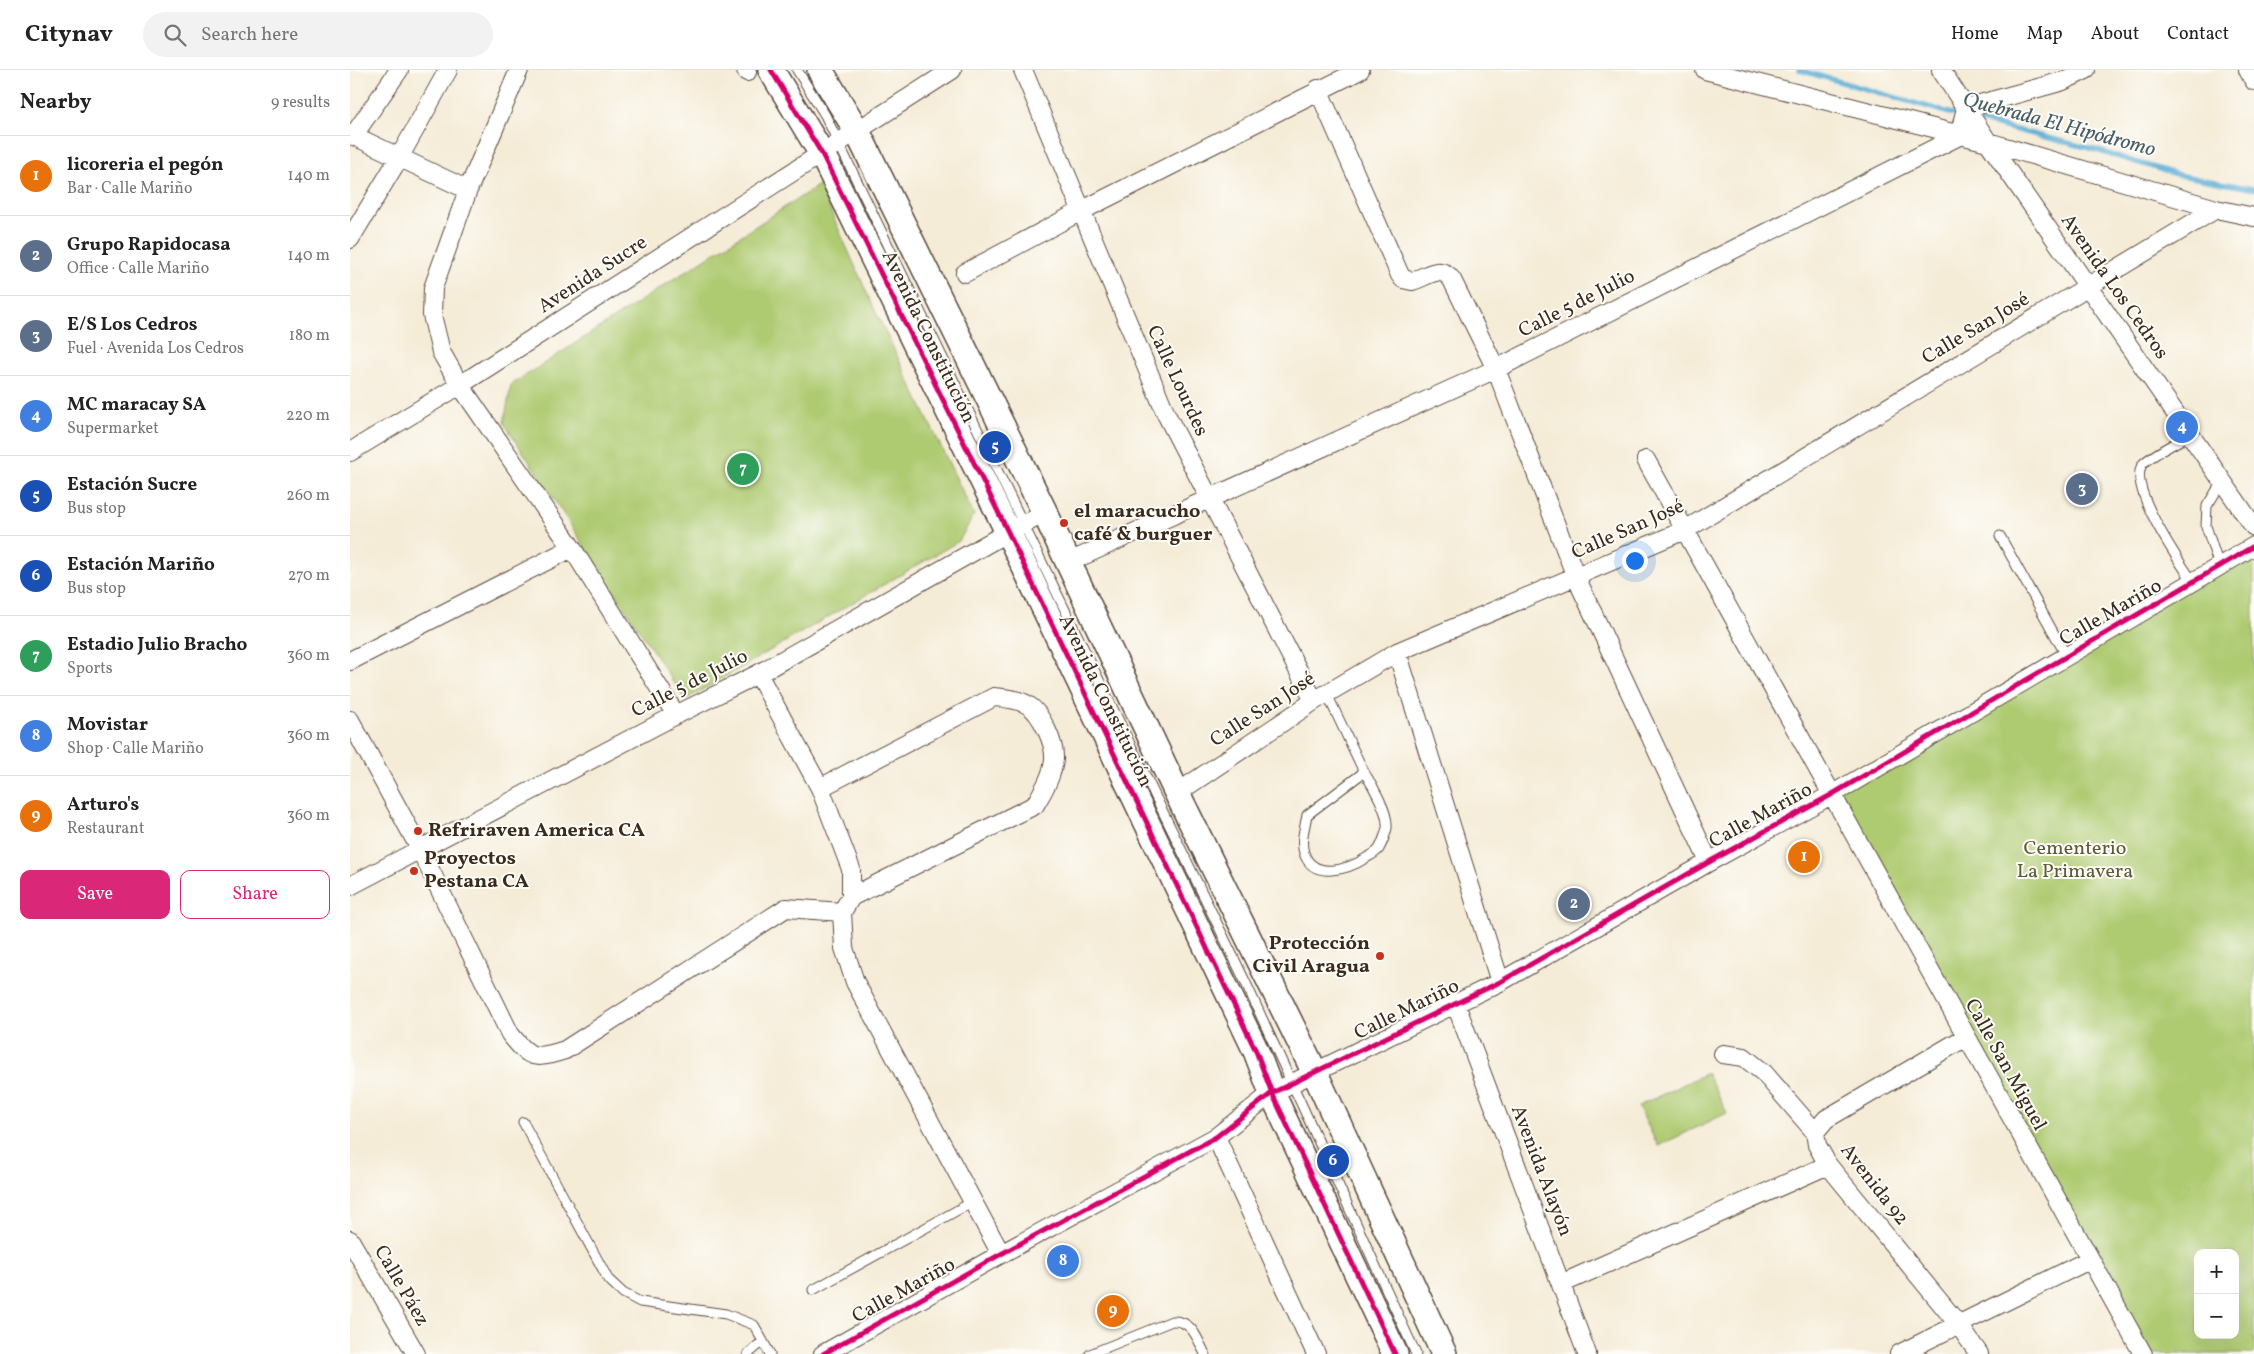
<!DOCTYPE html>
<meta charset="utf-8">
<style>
:root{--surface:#fff;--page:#f2f2f2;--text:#222;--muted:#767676;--line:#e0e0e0;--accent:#db2777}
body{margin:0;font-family:Vollkorn,serif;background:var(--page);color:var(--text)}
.controls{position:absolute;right:15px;bottom:15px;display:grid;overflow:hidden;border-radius:10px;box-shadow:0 5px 20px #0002}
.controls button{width:45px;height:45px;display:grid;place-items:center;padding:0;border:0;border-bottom:1px solid var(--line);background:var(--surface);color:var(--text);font:25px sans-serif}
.you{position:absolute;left:1284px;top:490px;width:18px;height:18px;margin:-12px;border:4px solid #fff;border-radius:50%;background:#1a73e8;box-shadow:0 0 0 8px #1a73e833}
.badge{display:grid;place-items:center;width:32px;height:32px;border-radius:50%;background:var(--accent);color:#fff;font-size:16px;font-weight:700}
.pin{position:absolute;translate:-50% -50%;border:2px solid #fff;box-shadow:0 1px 5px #0006}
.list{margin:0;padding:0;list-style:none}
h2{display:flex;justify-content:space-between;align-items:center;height:65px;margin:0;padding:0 20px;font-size:21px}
h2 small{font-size:16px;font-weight:400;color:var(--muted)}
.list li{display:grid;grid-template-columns:32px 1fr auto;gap:15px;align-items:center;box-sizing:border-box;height:80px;padding:0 20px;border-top:1px solid var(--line)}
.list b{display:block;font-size:19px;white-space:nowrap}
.list p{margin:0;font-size:16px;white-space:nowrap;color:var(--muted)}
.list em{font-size:16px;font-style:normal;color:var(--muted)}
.actions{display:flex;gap:10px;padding:15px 20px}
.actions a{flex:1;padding:11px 0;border:1px solid var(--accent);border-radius:10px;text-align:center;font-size:18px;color:var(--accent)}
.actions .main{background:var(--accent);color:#fff}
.icon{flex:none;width:28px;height:28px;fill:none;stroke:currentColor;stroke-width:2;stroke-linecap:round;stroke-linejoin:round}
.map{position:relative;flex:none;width:1904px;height:1284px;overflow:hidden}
header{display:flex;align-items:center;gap:30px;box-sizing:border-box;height:70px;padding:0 25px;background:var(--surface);border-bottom:1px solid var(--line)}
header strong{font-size:24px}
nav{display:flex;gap:28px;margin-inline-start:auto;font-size:18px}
.search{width:350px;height:45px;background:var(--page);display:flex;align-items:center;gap:12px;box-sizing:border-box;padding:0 18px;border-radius:28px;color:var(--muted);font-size:19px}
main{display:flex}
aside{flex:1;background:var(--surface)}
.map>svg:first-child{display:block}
</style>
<header>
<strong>Citynav</strong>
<div class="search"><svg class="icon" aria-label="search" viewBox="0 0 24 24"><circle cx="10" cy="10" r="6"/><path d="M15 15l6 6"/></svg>Search here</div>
<nav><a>Home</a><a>Map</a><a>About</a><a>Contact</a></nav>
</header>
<main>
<aside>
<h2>Nearby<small>9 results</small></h2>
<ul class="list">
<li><span class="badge" style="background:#e8710a">1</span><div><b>licoreria el pegón</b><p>Bar · Calle Mariño</p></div><em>140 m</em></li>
<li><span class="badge" style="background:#5c6f8a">2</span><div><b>Grupo Rapidocasa</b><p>Office · Calle Mariño</p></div><em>140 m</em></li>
<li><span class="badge" style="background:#5c6f8a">3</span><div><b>E/S Los Cedros</b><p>Fuel · Avenida Los Cedros</p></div><em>180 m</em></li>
<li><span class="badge" style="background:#3f7fe0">4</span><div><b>MC maracay SA</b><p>Supermarket</p></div><em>220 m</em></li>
<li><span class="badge" style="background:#1a4fb4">5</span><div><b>Estación Sucre</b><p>Bus stop</p></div><em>260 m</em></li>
<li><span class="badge" style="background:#1a4fb4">6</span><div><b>Estación Mariño</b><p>Bus stop</p></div><em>270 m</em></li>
<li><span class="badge" style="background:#2e9e5b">7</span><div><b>Estadio Julio Bracho</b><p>Sports</p></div><em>360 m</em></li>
<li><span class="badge" style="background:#3f7fe0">8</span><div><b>Movistar</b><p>Shop · Calle Mariño</p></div><em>360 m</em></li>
<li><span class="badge" style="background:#e8710a">9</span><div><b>Arturo's</b><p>Restaurant</p></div><em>360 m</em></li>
</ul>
<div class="actions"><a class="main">Save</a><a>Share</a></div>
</aside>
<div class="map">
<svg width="1904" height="1284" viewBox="0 0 1904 1284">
<rect width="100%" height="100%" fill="#fdfcf7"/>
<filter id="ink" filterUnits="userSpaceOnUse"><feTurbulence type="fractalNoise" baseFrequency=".02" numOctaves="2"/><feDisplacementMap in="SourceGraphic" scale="10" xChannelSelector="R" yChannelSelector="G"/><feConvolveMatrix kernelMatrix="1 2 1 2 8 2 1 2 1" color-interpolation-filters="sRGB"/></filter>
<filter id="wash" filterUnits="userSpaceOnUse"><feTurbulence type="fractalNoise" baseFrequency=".0096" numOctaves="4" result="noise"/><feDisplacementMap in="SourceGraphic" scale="20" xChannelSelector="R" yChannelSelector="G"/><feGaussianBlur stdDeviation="1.12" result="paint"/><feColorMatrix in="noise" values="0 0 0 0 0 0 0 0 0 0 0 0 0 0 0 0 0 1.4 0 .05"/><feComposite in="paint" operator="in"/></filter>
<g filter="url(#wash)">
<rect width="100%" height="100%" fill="#f5ecd8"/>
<!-- green -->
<path fill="#afcb72" stroke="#757a48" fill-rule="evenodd" d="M469,115l51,115 104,215 -15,26 -274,159 -181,-277 7,-38z
M1904,476v808h-109l-314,-559zM1848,1183h37v82h-37z
M1357,1003l20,40 -69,33 -20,-40z"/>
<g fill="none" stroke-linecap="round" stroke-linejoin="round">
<!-- stream -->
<path stroke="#5baed6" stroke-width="5" d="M1449,0l161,46
M1630,51l109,27 90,27 75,14"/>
</g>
</g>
<g filter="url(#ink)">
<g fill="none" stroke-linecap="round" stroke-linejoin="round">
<!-- lane casing -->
<g stroke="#57473a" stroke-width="11">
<path id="lane" d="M447,0l28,45 420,866 171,373
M1841,364c-10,6 -45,24 -49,31 -14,23 37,96 51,117
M1650,466l67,121
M1869,496l-13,-40 1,-20 15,-24
M977,624l37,78
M1014,702c8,12 25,41 23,56 -1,5 -5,16 -8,21 -3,4 -9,7 -13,9 -17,11 -53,23 -62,-5 -4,-12 1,-26 3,-38z
M173,1052l85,157 15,14 17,9 86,12 28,11 16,29
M463,1220l161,-89
M398,1284l15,-13
M740,1284l82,-33c20,-1 25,17 33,33"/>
</g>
<!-- street casing -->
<g stroke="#57473a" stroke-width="20">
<path id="street" d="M169,0l-51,120 -35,98 -1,27 9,37 19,33 112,163 104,167
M396,0l1,2
M673,0l143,344 148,287
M1355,0l283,72 228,67 38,8
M1591,0l47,72 266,385
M1898,0l6,11
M968,19l82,186 3,4 9,2c15,-4 28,-18 40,-1l44,89 80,208 133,285
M0,64l118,56
M3,66l46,-66
M0,169l49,-81 49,-88
M615,203l116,-62 279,-141
M0,382l110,-67 492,-315
M1296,390l497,894
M717,493l429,-194 463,-233 7,-28 97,-27 23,-11
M1047,582l103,330
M0,591l222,-113
M408,604l62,114 31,81v28
M0,650l70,129 90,185c20,25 24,26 55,16l221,-142 56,4
M470,718l174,-91c11,1 24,2 34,8 13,8 27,38 26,54 -1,16 -11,32 -19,46l-184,92 -9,15 2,36 11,34 146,272
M827,723l137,-92 83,-49 288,-122 531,-321
M0,816l326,-171 82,-41 250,-142 37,-19
M1105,932l132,352
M1616,967l-140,82 -11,13 2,13 11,20 130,159 21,30
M1373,984l21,3 20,16 51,59
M866,1067l100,217
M0,1170l66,114
M1211,1214l267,-119
M473,1284l178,-100 215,-117 56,-44 228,-111 209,-120 122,-67 423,-249
M1549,1284l190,-94"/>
</g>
<!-- secondary casing -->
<g stroke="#57473a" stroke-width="28">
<path id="secondary" d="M421,0l51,84 186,378 248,519 16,42 123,261
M470,0l37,61 188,382 132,280 138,280 129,281"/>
</g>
<!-- lane -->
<use href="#lane" stroke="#fff" stroke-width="9"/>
<!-- street -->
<use href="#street" stroke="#fff" stroke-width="18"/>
<!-- secondary -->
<use href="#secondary" stroke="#fff" stroke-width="25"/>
<!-- cycleway casing -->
<g stroke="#fdfcf7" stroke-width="8">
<path id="cycleway" d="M421,0l51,84 186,378 248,519 16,42 123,261
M473,1284l178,-100 215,-117 56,-44 228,-111 209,-120 122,-67 423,-249"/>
</g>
<!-- cycleway -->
<use href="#cycleway" stroke="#d6006c" stroke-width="5"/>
</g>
</g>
<!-- markers -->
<g fill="#c8321e" stroke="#fdfcf7" stroke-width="2">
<circle cx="714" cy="453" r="5"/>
<circle cx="68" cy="761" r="5"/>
<circle cx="64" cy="801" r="5"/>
<circle cx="1030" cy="886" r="5"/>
</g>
<g text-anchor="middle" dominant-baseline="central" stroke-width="4" stroke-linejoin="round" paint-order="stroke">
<!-- street labels -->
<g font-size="20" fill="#3b2a1e" stroke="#fdfcf7">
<text transform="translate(243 205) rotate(-33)">Avenida Sucre</text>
<text transform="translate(1764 217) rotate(55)">Avenida Los Cedros</text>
<text transform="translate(1227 234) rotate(-27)">Calle 5 de Julio</text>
<text transform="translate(1626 259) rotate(-31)">Calle San José</text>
<text transform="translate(578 267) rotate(64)">Avenida Constitución</text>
<text transform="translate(827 311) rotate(65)">Calle Lourdes</text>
<text transform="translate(1278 460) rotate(-24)">Calle San José</text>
<text transform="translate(1761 543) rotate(-30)">Calle Mariño</text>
<text transform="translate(340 614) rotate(-27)">Calle 5 de Julio</text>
<text transform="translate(755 631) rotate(64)">Avenida Constitución</text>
<text transform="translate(913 640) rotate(-33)">Calle San José</text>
<text transform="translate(1411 746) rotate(-29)">Calle Mariño</text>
<text transform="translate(1057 940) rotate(-26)">Calle Mariño</text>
<text transform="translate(1655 995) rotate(61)">Calle San Miguel</text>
<text transform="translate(1191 1101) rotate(69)">Avenida Alayón</text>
<text transform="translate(1524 1115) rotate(52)">Avenida 92</text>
<text transform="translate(51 1216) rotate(60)">Calle Páez</text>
<text transform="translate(554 1221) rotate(-29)">Calle Mariño</text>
</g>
<!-- poi labels -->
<g font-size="20" font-weight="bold" fill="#3b2a1e" stroke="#fdfcf7" text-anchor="start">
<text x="724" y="442">el maracucho<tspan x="724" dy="23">café &amp; burguer</tspan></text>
<text x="78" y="761">Refriraven America CA</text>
<text x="74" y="789">Proyectos<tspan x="74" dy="23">Pestana CA</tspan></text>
<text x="1020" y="874" text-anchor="end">Protección<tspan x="1020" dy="23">Civil Aragua</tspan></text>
</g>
<!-- park labels -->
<g font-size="20" fill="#5e5a37" stroke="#fdfcf7">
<text x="1725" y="779">Cementerio<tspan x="1725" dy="23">La Primavera</tspan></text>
</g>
<!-- water labels -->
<g font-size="21" font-style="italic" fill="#485f68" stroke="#fdfcf7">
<text transform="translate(1709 55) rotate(15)">Quebrada El Hipódromo</text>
</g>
</g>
</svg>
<div class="controls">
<button>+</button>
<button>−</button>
</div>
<div class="you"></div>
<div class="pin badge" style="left:1454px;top:787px;background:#e8710a">1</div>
<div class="pin badge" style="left:1224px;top:834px;background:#5c6f8a">2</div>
<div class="pin badge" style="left:1732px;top:419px;background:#5c6f8a">3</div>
<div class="pin badge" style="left:1832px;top:357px;background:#3f7fe0">4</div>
<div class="pin badge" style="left:645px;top:377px;background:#1a4fb4">5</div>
<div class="pin badge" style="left:983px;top:1091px;background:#1a4fb4">6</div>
<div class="pin badge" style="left:393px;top:399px;background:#2e9e5b">7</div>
<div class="pin badge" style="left:713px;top:1191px;background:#3f7fe0">8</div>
<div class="pin badge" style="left:763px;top:1241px;background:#e8710a">9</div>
</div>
</main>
